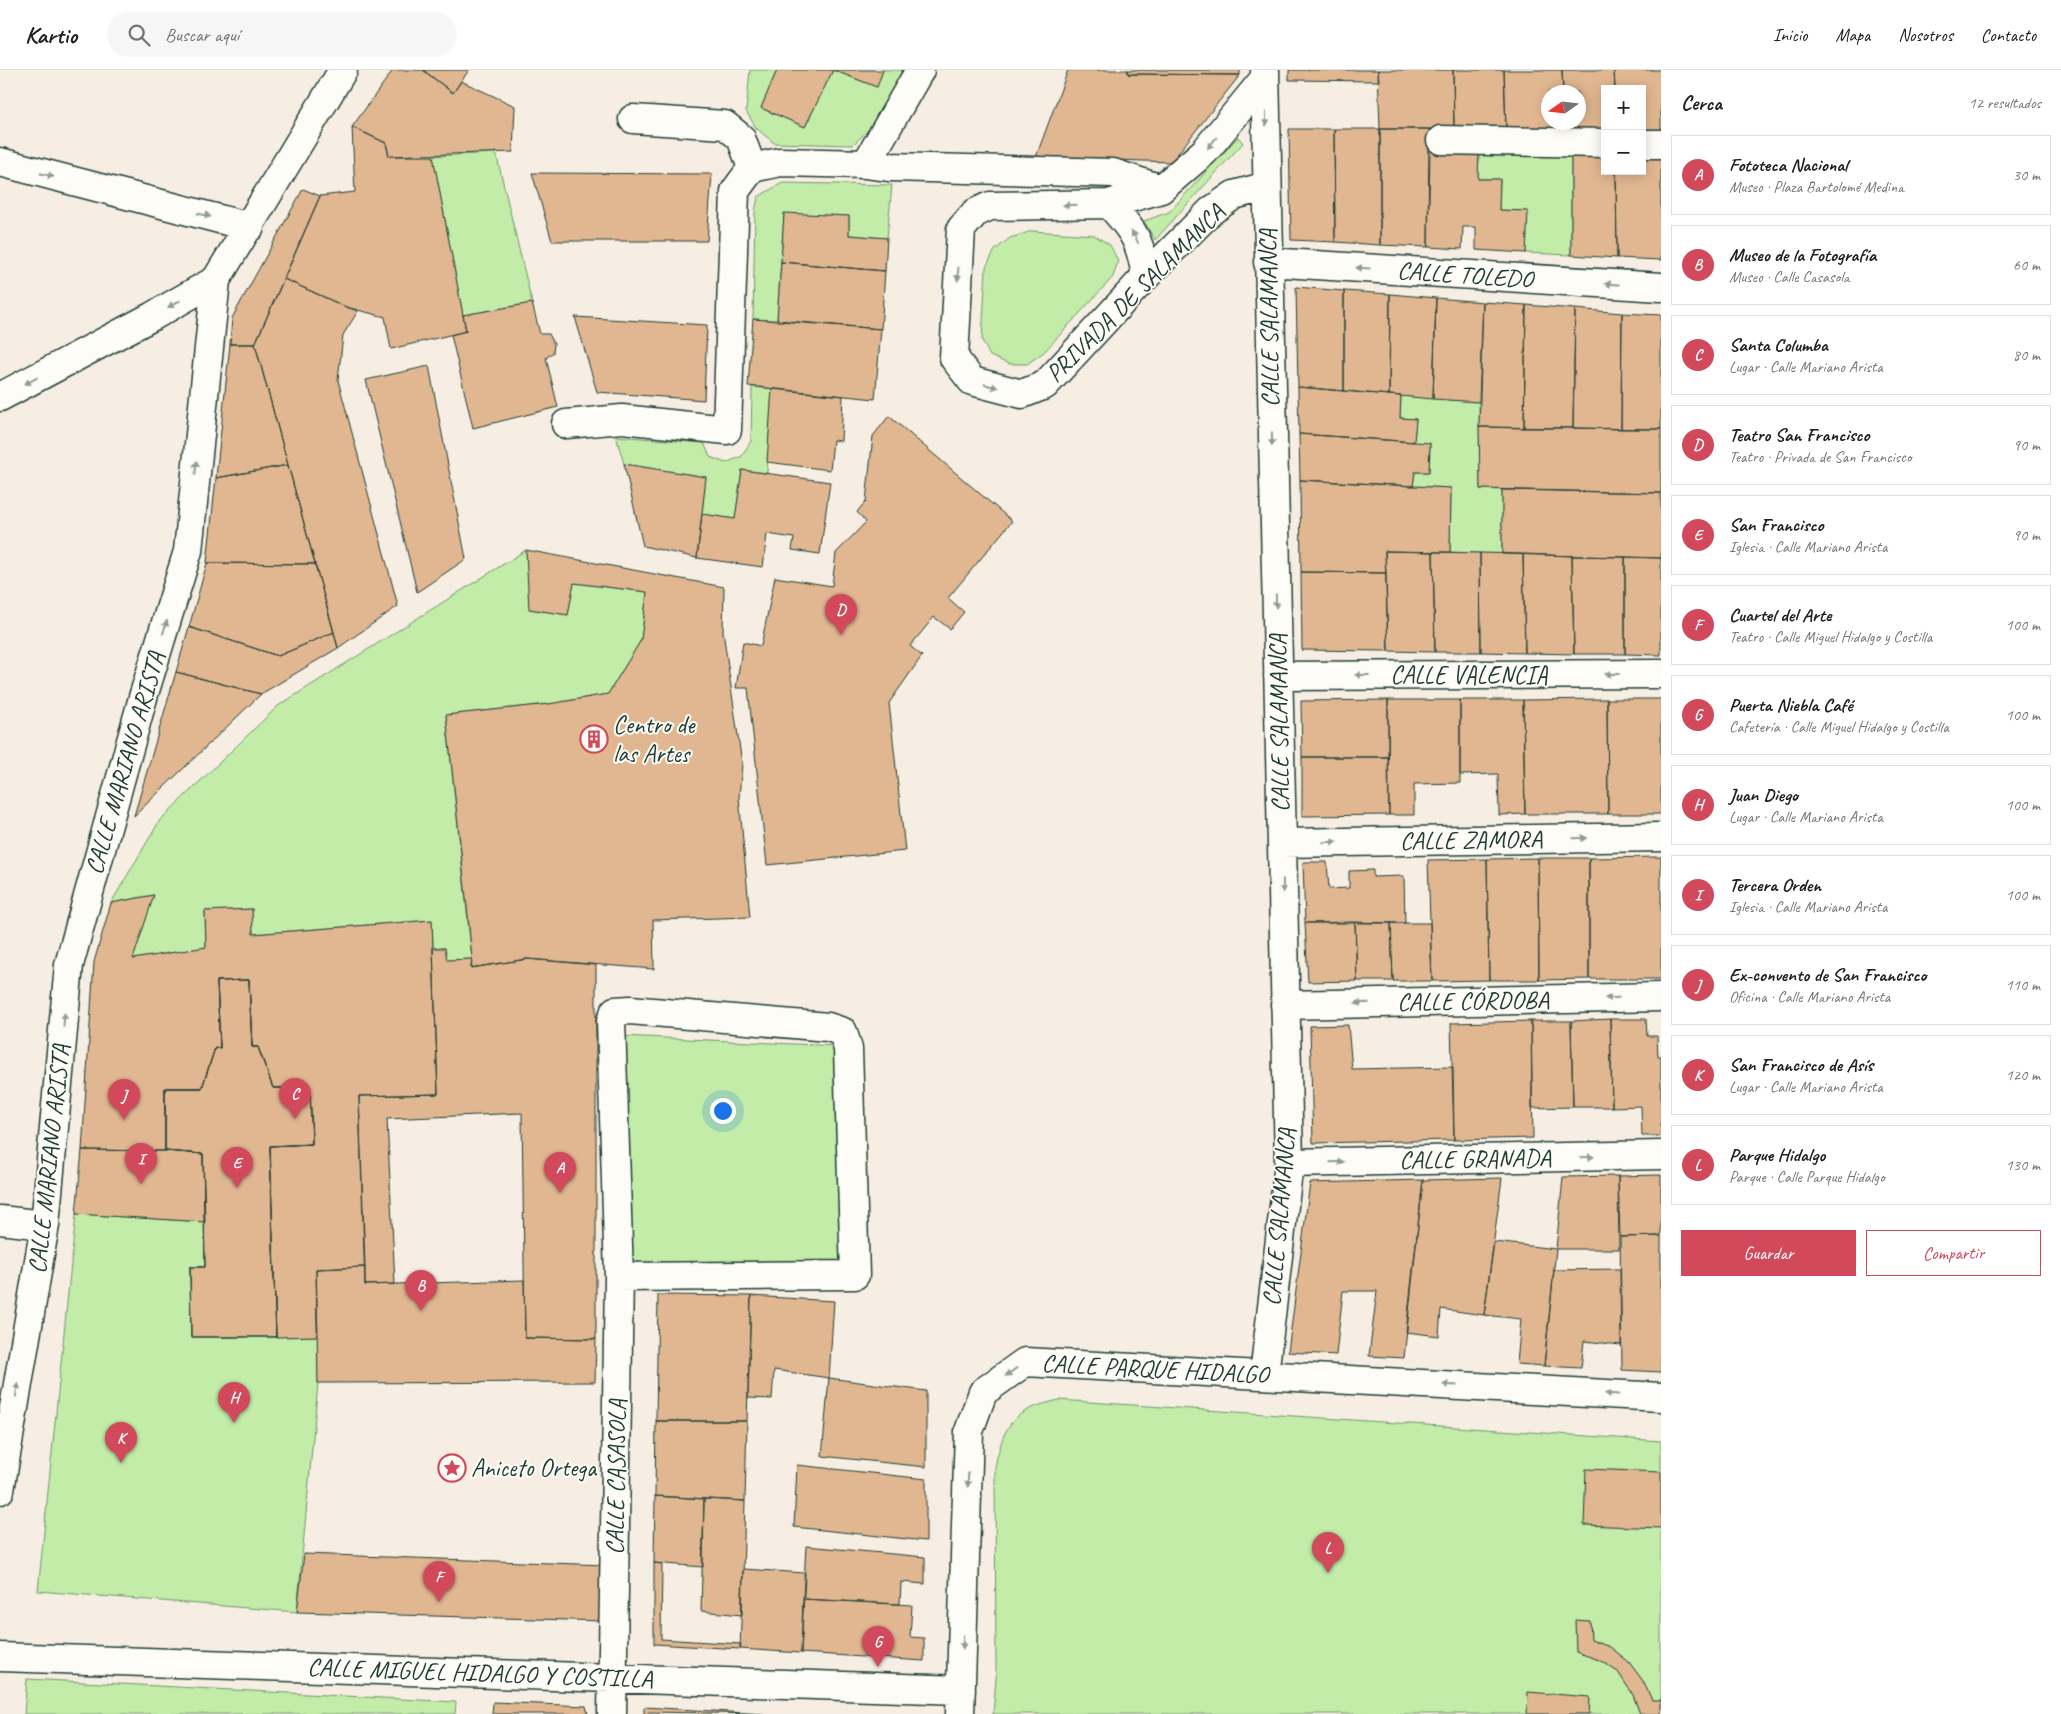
<!DOCTYPE html>
<html lang="es">
<meta charset="utf-8">
<style>
:root{--surface:#fff;--page:#f6f6f6;--text:#202124;--muted:#757577;--line:#e0e0e0;--accent:#d1495b}
body{margin:0;font-family:Caveat,sans-serif;background:var(--page);color:var(--text)}
.controls{position:absolute;right:15px;top:15px;display:grid;overflow:hidden;border-radius:0px;box-shadow:0 2px 12px #0003}
.controls button{width:45px;height:45px;display:grid;place-items:center;padding:0;border:0;border-bottom:1px solid var(--line);background:var(--surface);color:var(--text);font:25px sans-serif}
.compass{position:absolute;left:1541px;top:15px;width:45px;height:45px;border-radius:50%;background:var(--surface);box-shadow:0 2px 12px #0003;rotate:256deg}
.you{position:absolute;left:722px;top:1040px;width:18px;height:18px;margin:-12px;border:4px solid #fff;border-radius:50%;background:#1a73e8;box-shadow:0 0 0 8px #1a73e833}
.badge{display:grid;place-items:center;width:32px;height:32px;border-radius:50%;background:var(--accent);color:#fff;font-size:16px;font-weight:700}
.pin{position:absolute;translate:-50% -41px;filter:drop-shadow(0 1px 2px #0008)}
.pin::after{content:'';position:absolute;top:26px;width:18px;height:15px;background:inherit;clip-path:polygon(0 0,100% 0,50% 100%)}
.list{margin:0;padding:0;list-style:none}
h2{display:flex;justify-content:space-between;align-items:center;height:65px;margin:0;padding:0 20px;font-size:21px}
h2 small{font-size:16px;font-weight:400;color:var(--muted)}
.list li{display:grid;grid-template-columns:32px 1fr auto;gap:15px;align-items:center;box-sizing:border-box;height:80px;margin:0 10px 10px;padding:0 10px;border:1px solid var(--line);border-radius:0px}
.list b{display:block;font-size:19px;white-space:nowrap}
.list p{margin:0;font-size:16px;white-space:nowrap;color:var(--muted)}
.list em{font-size:16px;font-style:normal;color:var(--muted)}
.actions{display:flex;gap:10px;padding:15px 20px}
.actions a{flex:1;padding:11px 0;border:1px solid var(--accent);border-radius:0px;text-align:center;font-size:18px;color:var(--accent)}
.actions .main{background:var(--accent);color:#fff}
.icon{flex:none;width:28px;height:28px;fill:none;stroke:currentColor;stroke-width:2;stroke-linecap:round;stroke-linejoin:round}
.map{position:relative;flex:none;width:1661px;height:1644px;overflow:hidden}
header{display:flex;align-items:center;gap:30px;box-sizing:border-box;height:70px;padding:0 25px;background:var(--surface);border-bottom:1px solid var(--line)}
header strong{font-size:24px}
nav{display:flex;gap:28px;margin-inline-start:auto;font-size:18px}
.search{width:350px;height:45px;background:var(--page);display:flex;align-items:center;gap:12px;box-sizing:border-box;padding:0 18px;border-radius:28px;color:var(--muted);font-size:19px}
main{display:flex}
aside{flex:1;background:var(--surface)}
.map>svg:first-child{display:block}
</style>
<header>
<strong>Kartio</strong>
<div class="search"><svg class="icon" aria-label="search" viewBox="0 0 24 24"><circle cx="10" cy="10" r="6"/><path d="M15 15l6 6"/></svg>Buscar aquí</div>
<nav><a>Inicio</a><a>Mapa</a><a>Nosotros</a><a>Contacto</a></nav>
</header>
<main>
<div class="map">
<svg width="1661" height="1644" viewBox="0 0 1661 1644">
<rect width="100%" height="100%" fill="#f7eee3"/>
<filter id="ink" filterUnits="userSpaceOnUse"><feTurbulence type="fractalNoise" baseFrequency=".02" numOctaves="2"/><feDisplacementMap in="SourceGraphic" scale="10" xChannelSelector="R" yChannelSelector="G"/><feConvolveMatrix kernelMatrix="1 2 1 2 8 2 1 2 1" color-interpolation-filters="sRGB"/></filter>
<g filter="url(#ink)">
<!-- green -->
<path fill="#c2eca8" stroke="#70946e" d="M750,0h27l-16,38 44,19 28,-57 44,17 6,-17h20l-32,57 -18,18 -79,-2 -18,-15 -10,-17z
M1238,67l5,6 -88,97 -11,-19 25,-9z
M1479,81l92,1v103l-45,-2 1,-42 -28,-1 1,-31h-22z
M496,83l36,150 -69,12 -30,-159z
M782,113l110,2 -5,53 -38,-3v-19l-65,-2 -7,106 -24,-1 2,-107 3,-15z
M1032,161l62,4 16,10 8,16 -5,16 -69,75 -17,12h-18l-19,-8 -8,-16 4,-73 9,-17 15,-12z
M752,317l20,2 -5,84 -25,-3 -7,49 -33,-5 4,-37 -82,-13 -8,-28 88,7 6,14 16,6 16,-7 9,-15z
M1401,326l78,6 1,87 22,1v64l-52,-2 1,-64 -38,-2 2,-14h14l1,-28 -16,-2 2,-23 -16,-1z
M526,480l4,59 38,6 6,-32 73,9 -6,48 -33,54 -59,10 -103,11 26,244 -25,1 -2,-12h-12l-1,-28 -179,14 -1,-25 -47,2 1,36 -73,12 20,-64 -42,8 49,-83 118,-114z
M622,966l216,10 5,218 -214,1z
M76,1144l129,8v45h-15l1,69h127v47l-21,229 -259,-21z
M1059,1330l602,41v273h-668l3,-36 -1,-211c9,-45 19,-57 64,-67z
M27,1609l429,23 -1,12h-431z"/>
<!-- building -->
<path fill="#e1b791" stroke="#1f3d34" d="M393,0h30l30,23 8,-12 54,25 -2,46 -124,4 -3,-13 -34,-16z
M423,0h46l-16,23z
M777,0h56l-28,57 -44,-19z
M833,0h50l-6,17z
M1068,0h60v4l112,1 -69,87 -135,-5z
M1128,0h112v5l-112,-1z
M1289,0h89l1,11 -90,-1z
M1378,0h75l1,59h-74z
M1453,0h51l2,60 -52,-1z
M1504,0h58l1,22h-15v30h16v8h-58z
M1562,0h52l1,19h-10v41h-41v-8h14v-30h-15z
M1614,0h47v60h-19v-41h-27z
M352,57l34,16 3,13h44l33,175 -75,18 -6,-32 -39,-10 -62,-28 36,-83 35,-4z
M1289,59h45l1,113 -44,-2z
M1334,59h46v116l-45,-3z
M1380,59h49l-1,118 -48,-2z
M1430,80l49,1 -1,28h22l-1,31 29,1 -2,42 -50,-3v-23h-13l-1,22 -34,-2z
M1571,82h34v19h11l1,87 -46,-3z
M1642,82h19v108l-44,-2 -1,-87h26z
M532,103l180,1 -5,67h-155z
M303,119l17,7 -65,148h-25l2,-26z
M784,143l65,3v19l38,3 -2,33 -104,-9z
M781,192l104,9 -4,58 -104,-9z
M284,209l62,28 12,4 -15,24 -5,45 60,226 -60,42 -83,-304z
M1296,217l48,4v100l-46,-4z
M1344,221l46,3 -1,101 -45,-4z
M1390,224l46,4 -3,101 -44,-4z
M1436,228l47,4 -4,100 -46,-3z
M1483,232l43,3 -2,123 -45,-1z
M532,233l8,31h9l5,10 -1,9 -7,5 12,49 -85,21 -22,-93 15,-4 -3,-16z
M1526,235l49,4 -2,119h-49z
M1575,239l47,4 -1,116 -48,-1z
M1622,243l39,2v114h-40z
M575,247l132,8 -3,75 -107,-8z
M753,249l128,10 -6,70 -127,-13z
M230,274h25l33,121 -72,13z
M429,296l37,193 -49,33 -51,-212z
M1298,317l103,9 -1,22 16,1 -2,23 -115,-8z
M772,319l71,7 -2,45 -8,-1 -3,30 -63,-8z
M889,346l123,105 -64,77 16,14 -14,17 -16,-12 -24,29 12,10 -33,47 16,148 -138,14 -19,-177h-12l7,-46 18,4 14,-69 57,9 4,-33 30,-31 -9,-10 9,-11 7,-65z
M1479,357l182,2v64l-181,-4z
M1299,364l131,9 -1,29h-14l-2,14 -113,-6z
M624,394l82,13 -9,81 -54,-12z
M288,395l27,99 -108,-1 9,-85z
M742,400l88,12 -10,72 -28,-4 2,-12 -27,-4 -4,33 -66,-9 5,-44 33,5z
M1300,410l151,8 -1,64 -65,-1 1,22 -85,-1z
M1502,420l159,3v65l-159,-4z
M526,480l198,37 -1,44 19,133 -3,33 11,120 -97,3 1,49 -127,-10 -56,9 1,-9 -4,-43 -22,-201 103,-11 59,-10 33,-54 6,-48 -73,-9 -6,32 -39,-6z
M1385,481l48,1 2,100 -47,-1z
M1433,482l47,1 1,99h-46z
M1480,483l43,1 2,99 -44,-1z
M1523,484l49,2 2,98 -49,-1z
M1572,486l53,1v97h-51z
M1625,487l36,1v97l-36,-1z
M207,493l108,1 19,68 -56,24 -89,-29z
M1301,502l85,1 2,78 -86,-1z
M189,557l89,29 56,-24 4,16 -77,46 -85,-22z
M176,602l85,22 -127,122z
M1607,629h54v115h-53z
M1607,629l1,115h-83l-2,-114z
M1388,630v57h-86l-1,-56z
M1388,630h72v83l-46,1v31h-25z
M1460,630h63l2,114 -26,1 -1,-41 -38,1z
M1302,687h86l1,58 -87,1z
M1661,787v122h-72v-121z
M1538,788l1,122h-50l-2,-121z
M1538,788h51v121l-50,1z
M1487,789l2,121 -57,1 -4,-121z
M1303,792h24l2,27 20,-1v-17l24,-1v7l31,-1 1,47h-100z
M154,825l-21,64 73,-12 -1,-36 47,-2 1,25 179,-14 6,174 -79,2 6,171 -49,2 2,67 -42,1 -6,-191 42,-2 -2,-57 -37,1 -15,-41h-6l-3,-67 -32,1 3,67h-5l-13,40h-37v63l-83,-1 12,-188 17,-59z
M1355,852l2,59 -49,1 -3,-59z
M1355,852l36,1 2,58h-36z
M1391,853h39l2,58h-39z
M433,878h12l2,12 25,-1 -1,9 56,-9 69,6v374l-71,-1 -3,-225 -135,6 8,165 -30,1 -6,-189 79,-2z
M249,910l3,67h6l15,41 37,-1 2,57 -42,2 6,191h-85l-1,-70h15l-2,-113 -38,-3v-63h37l13,-40h5l-3,-67z
M249,910l3,67h6l15,41 37,-1 2,57 -42,2 6,191h-85l-1,-70h15l-2,-113 -38,-3v-63h37l13,-40h5l-3,-67z
M1610,949h36l1,17h10l1,20h3v80h-19l-1,-30 -29,1z
M1610,949l2,88h-39l-2,-86z
M1531,951l2,117 -79,2 -3,-117z
M1531,951h40l2,86 -41,1z
M1348,955l4,44 101,-2 1,73 -141,3 -3,-117z
M82,1080l83,1 38,3 2,68 -129,-8z
M1661,1105v61l-41,1 -2,-61z
M1618,1106l1,73h-63l7,-72z
M1502,1108l-18,137 -43,-6 -2,27 -33,-4 17,-152z
M1423,1110l-19,178 -35,-2 8,-65h-34l-7,64 -48,-3 22,-169z
M1661,1166v136l-39,-2 -2,-133z
M1494,1172l62,7 -12,117 -27,-2 4,-45 -37,-4z
M365,1197v18l159,-5 1,58 71,1 -1,43 -277,1 -2,-114z
M1620,1199l1,76 -37,-4 -3,27 -37,-2 10,-96z
M658,1225l93,1 -4,125h-91z
M751,1226l83,5 -5,77 -55,-8 -2,29 -24,-1z
M829,1308l97,13v76l-104,-11z
M656,1351h91l-2,80 -90,-5z
M797,1395l129,14v62l-132,-14z
M1586,1399l75,3v56l-77,-3z
M655,1426l49,3 -1,68 -49,-4z
M704,1429l41,2 -3,114 -41,-4z
M806,1476l119,11v27l-24,-2 -1,22 -97,-5z
M304,1484l301,11 -1,56 -307,-9z
M654,1493l8,1 -1,75 80,5 -1,5 -86,-5z
M743,1499l62,4 -4,80 -61,-4z
M803,1529l109,6 -2,32 14,1v23l-123,-8z
M1575,1550l15,1 1,19 19,7 19,15 14,19 9,19h9v14h-21l-7,-19 -15,-23 -19,-12 -23,-8z
M1528,1622l62,5 -1,17h-62z
M493,1632l93,4 2,8h-96z
M644,1637l120,7 -115,-2 -1,2h-4z"/>
<g fill="none" stroke-linecap="round" stroke-linejoin="round">
<!-- minor casing -->
<g stroke="#1f3d34" stroke-width="31">
<path id="minor" d="M1265,8l-60,73 -44,38 -52,15 -119,2 -15,7 -14,16 -7,129 18,23 50,13 23,-9 101,-109 65,-65 23,-16 33,-9
M633,49l92,6 16,13 11,30
M1441,70l164,3
M1642,74h19
M0,92l250,65
M866,94l24,3 223,6 48,16
M1109,134c25,27 31,36 37,72
M1268,192l393,25
M0,327l153,-81 63,-36
M566,354l56,-5 105,11 8,-239 17,-23 28,-6 86,2 54,-94
M1278,606l383,-2
M1282,773l379,-6
M1285,935l376,-8
M1289,1093l372,-8
M0,1150l45,5
M1264,1305l25,-212 -24,-1093
M0,1420l45,-265 24,-260 75,-271 44,-143 28,-271 127,-210
M0,1587l961,33
M612,1644l7,-437 -8,-256 4,-10 15,-1 198,17 15,5 5,17 7,226 -236,2
M960,1644l9,-283 14,-39 42,-30 636,35"/>
</g>
<!-- minor -->
<use href="#minor" stroke="#fdfcf7" stroke-width="28"/>
</g>
<!-- one-way arrows -->
<defs><path id="oneway-solid" d="M-6-.8H1V-3.2L6.5 0L1 3.2V.8H-6Z" transform="scale(1.25)"/></defs>
<g fill="#8e9c96">
<use href="#oneway-solid" transform="translate(1266 49) rotate(89)"/>
<use href="#oneway-solid" transform="translate(1212 73) rotate(129)"/>
<use href="#oneway-solid" transform="translate(47 105) rotate(14)"/>
<use href="#oneway-solid" transform="translate(1070 135) rotate(179)"/>
<use href="#oneway-solid" transform="translate(204 145) rotate(14)"/>
<use href="#oneway-solid" transform="translate(1135 167) rotate(-118)"/>
<use href="#oneway-solid" transform="translate(1363 198) rotate(-176)"/>
<use href="#oneway-solid" transform="translate(958 204) rotate(93)"/>
<use href="#oneway-solid" transform="translate(1612 214) rotate(-176)"/>
<use href="#oneway-solid" transform="translate(174 234) rotate(150)"/>
<use href="#oneway-solid" transform="translate(31 311) rotate(152)"/>
<use href="#oneway-solid" transform="translate(991 316) rotate(14)"/>
<use href="#oneway-solid" transform="translate(1272 369) rotate(89)"/>
<use href="#oneway-solid" transform="translate(196 398) rotate(-84)"/>
<use href="#oneway-solid" transform="translate(1276 531) rotate(89)"/>
<use href="#oneway-solid" transform="translate(165 557) rotate(-73)"/>
<use href="#oneway-solid" transform="translate(1612 604) rotate(180)"/>
<use href="#oneway-solid" transform="translate(1362 605) rotate(180)"/>
<use href="#oneway-solid" transform="translate(1580 768) rotate(-1)"/>
<use href="#oneway-solid" transform="translate(1330 772) rotate(-1)"/>
<use href="#oneway-solid" transform="translate(1283 816) rotate(89)"/>
<use href="#oneway-solid" transform="translate(1612 928) rotate(179)"/>
<use href="#oneway-solid" transform="translate(1362 933) rotate(179)"/>
<use href="#oneway-solid" transform="translate(64 950) rotate(-85)"/>
<use href="#oneway-solid" transform="translate(1587 1087) rotate(-1)"/>
<use href="#oneway-solid" transform="translate(1337 1092) rotate(-1)"/>
<use href="#oneway-solid" transform="translate(1011 1302) rotate(144)"/>
<use href="#oneway-solid" transform="translate(1450 1315) rotate(-177)"/>
<use href="#oneway-solid" transform="translate(17 1320) rotate(-80)"/>
<use href="#oneway-solid" transform="translate(1612 1324) rotate(-177)"/>
<use href="#oneway-solid" transform="translate(968 1410) rotate(92)"/>
<use href="#oneway-solid" transform="translate(963 1572) rotate(92)"/>
</g>
</g>
<!-- icons -->
<defs>
<g id="building-ring" transform="scale(1.4375)"><circle r="9.5" fill="#fdfcf7" stroke="#d1495b" stroke-width="1.5"/><path d="M-4-6H4V6H1V3H-1V6H-4ZM-2.5-4.3h1.7v1.8h-1.7ZM.8-4.3h1.7v1.8H.8ZM-2.5-1h1.7V.8h-1.7ZM.8-1h1.7V.8H.8Z" fill="#d1495b"/></g>
<g id="sight-ring" transform="scale(1.4375)"><circle r="9.5" fill="#fdfcf7" stroke="#d1495b" stroke-width="1.5"/><path d="M0-6L1.8-2.2L6-1.7L2.9 1.2L3.7 5.4L0 3.3L-3.7 5.4L-2.9 1.2L-6-1.7L-1.8-2.2Z" fill="#d1495b"/></g>
</defs>
<g fill-rule="evenodd">
<use href="#building-ring" x="594" y="669"/>
<use href="#sight-ring" x="452" y="1398"/>
</g>
<g text-anchor="middle" dominant-baseline="central" stroke-width="4" stroke-linejoin="round" paint-order="stroke">
<!-- street labels -->
<g font-size="25" fill="#1f3d34" stroke="#fdfcf7">
<text transform="translate(1465 205) rotate(4)">CALLE TOLEDO</text>
<text transform="translate(1135 223) rotate(-45)">PRIVADA DE SALAMANCA</text>
<text transform="translate(1269 248) rotate(-91)">CALLE SALAMANCA</text>
<text x="1469" y="605">CALLE VALENCIA</text>
<text transform="translate(1279 653) rotate(-91)">CALLE SALAMANCA</text>
<text transform="translate(125 693) rotate(-74)">CALLE MARIANO ARISTA</text>
<text transform="translate(1471 770) rotate(-1)">CALLE ZAMORA</text>
<text transform="translate(1473 931) rotate(-1)">CALLE CÓRDOBA</text>
<text transform="translate(49 1089) rotate(-84)">CALLE MARIANO ARISTA</text>
<text transform="translate(1475 1089) rotate(-1)">CALLE GRANADA</text>
<text transform="translate(1279 1147) rotate(-85)">CALLE SALAMANCA</text>
<text transform="translate(1155 1299) rotate(3)">CALLE PARQUE HIDALGO</text>
<text transform="translate(616 1407) rotate(-89)">CALLE CASASOLA</text>
<text transform="translate(480 1603) rotate(2)">CALLE MIGUEL HIDALGO Y COSTILLA</text>
</g>
<!-- poi labels -->
<g font-size="25" fill="#1f3d34" stroke="#fdfcf7" text-anchor="start">
<text x="613" y="655">Centro de<tspan x="613" dy="29">las Artes</tspan></text>
<text x="471" y="1398">Aniceto Ortega</text>
</g>
</g>
</svg>
<div class="controls">
<button>+</button>
<button>−</button>
</div>
<svg class="compass" viewBox="-18 -18 36 36"><path d="M0-13l5 13h-10z" fill="#e53935"/><path d="M0 13l5-13h-10z" fill="#757577"/></svg>
<div class="you"></div>
<div class="pin badge" style="left:560px;top:1123px">A</div>
<div class="pin badge" style="left:421px;top:1241px">B</div>
<div class="pin badge" style="left:295px;top:1049px">C</div>
<div class="pin badge" style="left:841px;top:565px">D</div>
<div class="pin badge" style="left:237px;top:1118px">E</div>
<div class="pin badge" style="left:439px;top:1532px">F</div>
<div class="pin badge" style="left:878px;top:1597px">G</div>
<div class="pin badge" style="left:234px;top:1353px">H</div>
<div class="pin badge" style="left:141px;top:1114px">I</div>
<div class="pin badge" style="left:124px;top:1050px">J</div>
<div class="pin badge" style="left:121px;top:1393px">K</div>
<div class="pin badge" style="left:1328px;top:1503px">L</div>
</div>
<aside>
<h2>Cerca<small>12 resultados</small></h2>
<ul class="list">
<li><span class="badge">A</span><div><b>Fototeca Nacional</b><p>Museo · Plaza Bartolomé Medina</p></div><em>30 m</em></li>
<li><span class="badge">B</span><div><b>Museo de la Fotografía</b><p>Museo · Calle Casasola</p></div><em>60 m</em></li>
<li><span class="badge">C</span><div><b>Santa Columba</b><p>Lugar · Calle Mariano Arista</p></div><em>80 m</em></li>
<li><span class="badge">D</span><div><b>Teatro San Francisco</b><p>Teatro · Privada de San Francisco</p></div><em>90 m</em></li>
<li><span class="badge">E</span><div><b>San Francisco</b><p>Iglesia · Calle Mariano Arista</p></div><em>90 m</em></li>
<li><span class="badge">F</span><div><b>Cuartel del Arte</b><p>Teatro · Calle Miguel Hidalgo y Costilla</p></div><em>100 m</em></li>
<li><span class="badge">G</span><div><b>Puerta Niebla Café</b><p>Cafetería · Calle Miguel Hidalgo y Costilla</p></div><em>100 m</em></li>
<li><span class="badge">H</span><div><b>Juan Diego</b><p>Lugar · Calle Mariano Arista</p></div><em>100 m</em></li>
<li><span class="badge">I</span><div><b>Tercera Orden</b><p>Iglesia · Calle Mariano Arista</p></div><em>100 m</em></li>
<li><span class="badge">J</span><div><b>Ex-convento de San Francisco</b><p>Oficina · Calle Mariano Arista</p></div><em>110 m</em></li>
<li><span class="badge">K</span><div><b>San Francisco de Asís</b><p>Lugar · Calle Mariano Arista</p></div><em>120 m</em></li>
<li><span class="badge">L</span><div><b>Parque Hidalgo</b><p>Parque · Calle Parque Hidalgo</p></div><em>130 m</em></li>
</ul>
<div class="actions"><a class="main">Guardar</a><a>Compartir</a></div>
</aside>
</main>
